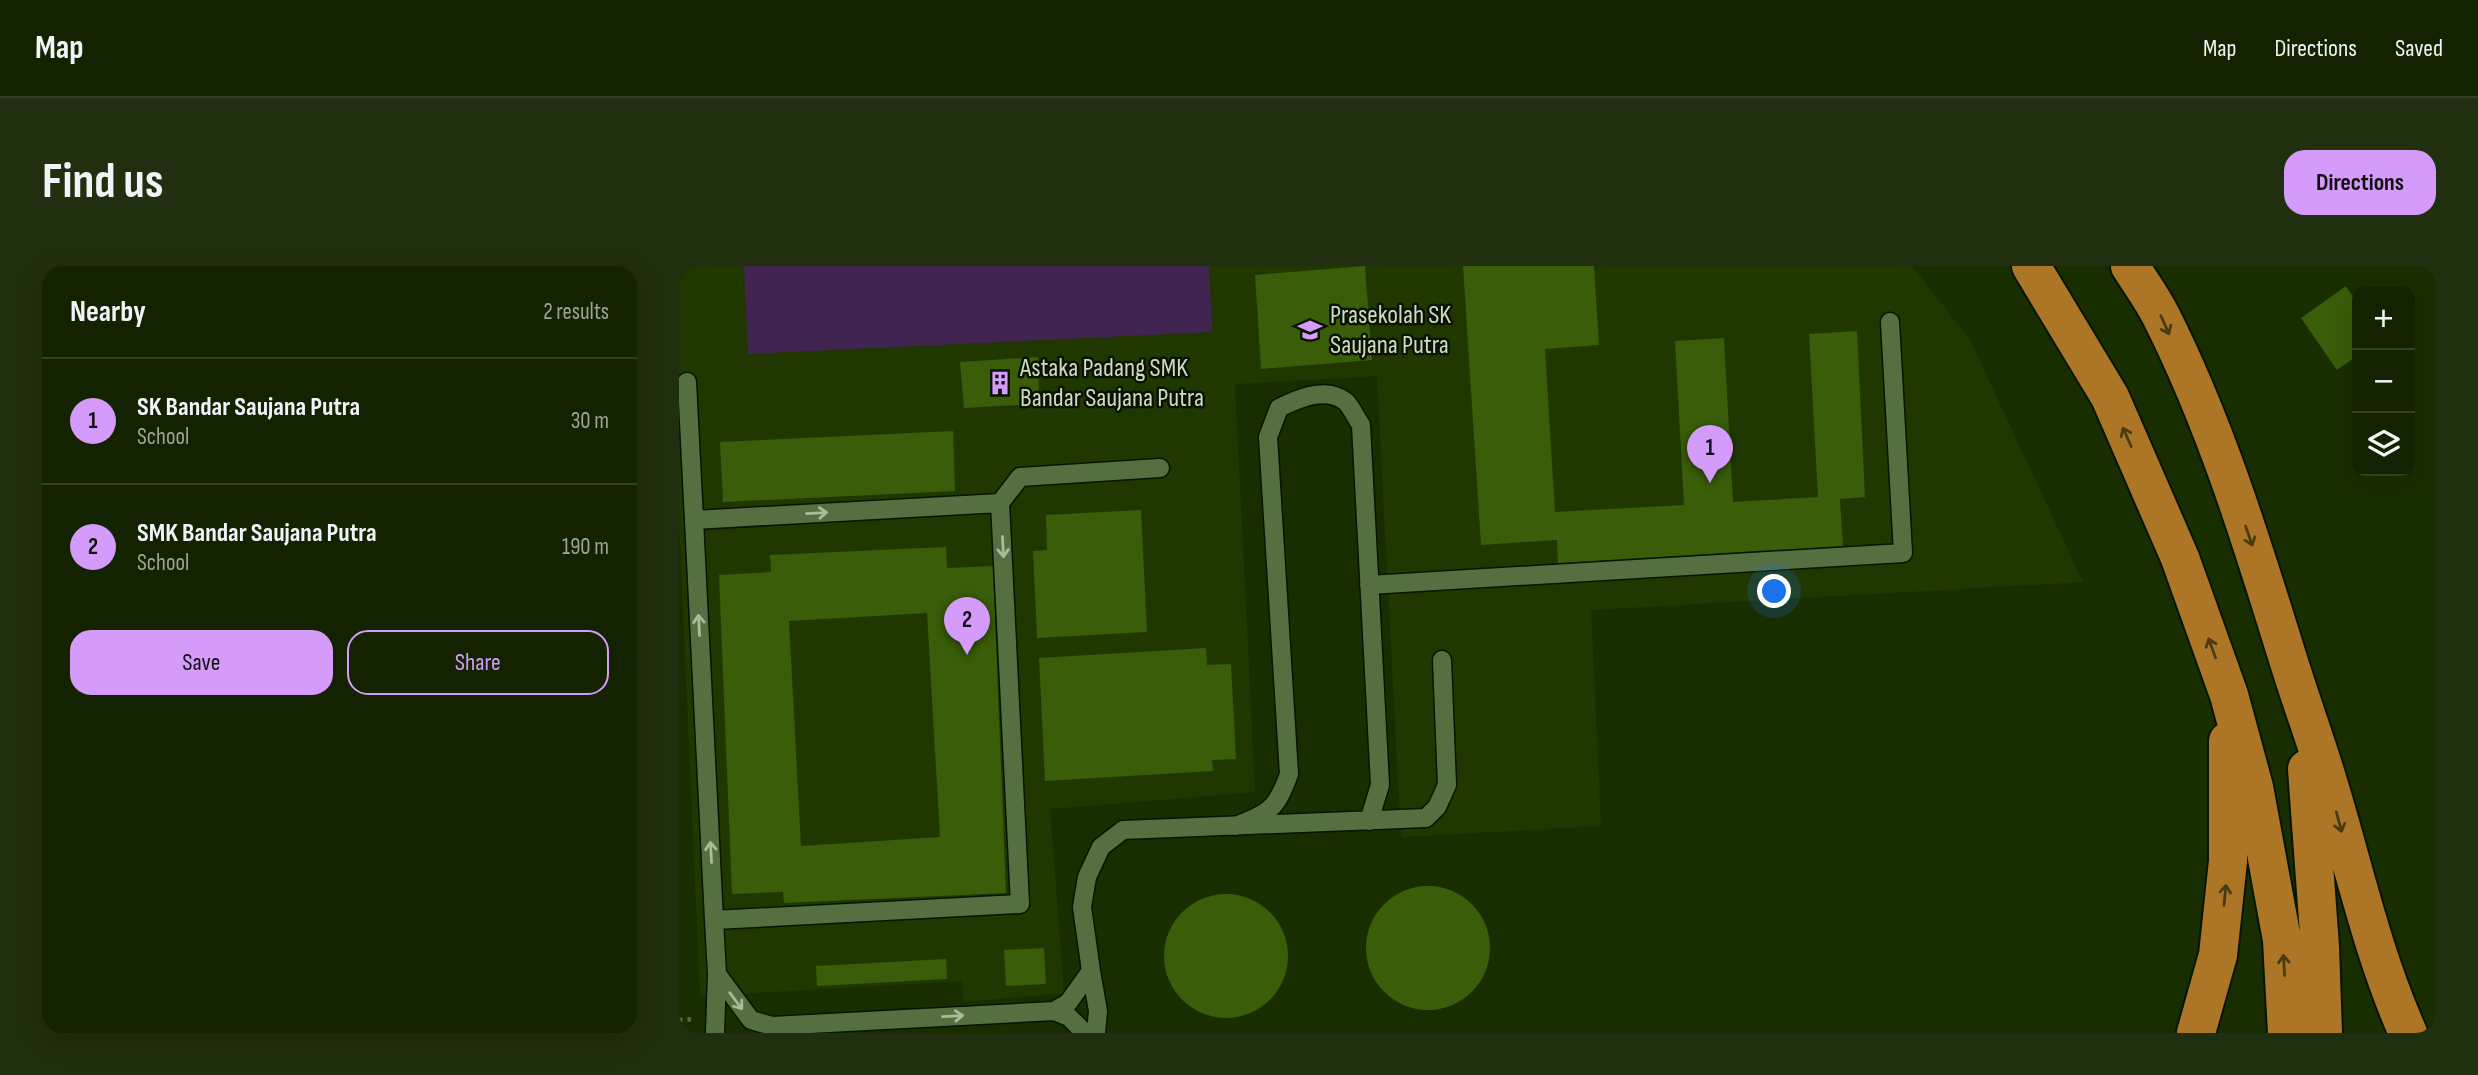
<!DOCTYPE html>
<meta charset="utf-8">
<style>
:root{--surface:#132200;--page:#202f0f;--text:#f1f3f6;--muted:#9da499;--line:#323f22;--accent:#d59bfa}
body{margin:0;font-family:"Sofia Sans Condensed",sans-serif;background:var(--page);color:var(--text)}
.controls{position:absolute;right:21px;top:21px;display:grid;overflow:hidden;border-radius:14px;box-shadow:0 7px 28px #0002}
.controls button{width:63px;height:63px;display:grid;place-items:center;padding:0;border:0;border-bottom:2px solid var(--line);background:var(--surface);color:var(--text);font:35px sans-serif}
.you{position:absolute;left:1096px;top:326px;width:24px;height:24px;margin:-18px;border:5px solid #fff;border-radius:50%;background:#1a73e8;box-shadow:0 0 0 10px #1a73e833}
.badge{display:grid;place-items:center;width:46px;height:46px;border-radius:50%;background:var(--accent);color:#111;font-size:23px;font-weight:700}
.pin{position:absolute;translate:-50% -58px;filter:drop-shadow(0 2px 4px #0008)}
.pin::after{content:'';position:absolute;top:37px;width:24px;height:21px;background:inherit;clip-path:polygon(0 0,100% 0,50% 100%)}
.list{margin:0;padding:0;list-style:none}
h2{display:flex;justify-content:space-between;align-items:center;height:91px;margin:0;padding:0 28px;font-size:30px}
h2 small{font-size:23px;font-weight:400;color:var(--muted)}
.list li{display:grid;grid-template-columns:46px 1fr auto;gap:21px;align-items:center;box-sizing:border-box;height:126px;padding:0 28px;border-top:2px solid var(--line)}
.list b{display:block;font-size:26px;white-space:nowrap}
.list p{margin:0;font-size:23px;white-space:nowrap;color:var(--muted)}
.list em{font-size:23px;font-style:normal;color:var(--muted)}
.actions{display:flex;gap:14px;padding:21px 28px}
.actions a{flex:1;padding:16px 0;border:2px solid var(--accent);border-radius:21px;text-align:center;font-size:24px;color:var(--accent)}
.actions .main{background:var(--accent);color:#111}
.icon{flex:none;width:38px;height:38px;fill:none;stroke:currentColor;stroke-width:2;stroke-linecap:round;stroke-linejoin:round}
.map{position:relative;flex:none;width:1757px;height:767px;overflow:hidden;border-radius:21px}
header{display:flex;align-items:center;gap:42px;box-sizing:border-box;height:98px;padding:0 35px;background:var(--surface);border-bottom:2px solid var(--line)}
header strong{font-size:33px}
nav{display:flex;gap:38px;margin-inline-start:auto;font-size:24px}
.intro{display:flex;align-items:center;justify-content:space-between;box-sizing:border-box;height:168px;padding:0 42px}
h1{margin:0;font-size:49px}
.button{padding:18px 32px;border-radius:21px;background:var(--accent);color:#111;font-size:24px;font-weight:700}
main{display:flex;gap:42px;padding:0 42px}
aside{flex:1;background:var(--surface);border-radius:21px;box-shadow:0 7px 28px #0002}
.map>svg:first-child{display:block}
</style>
<header>
<strong>Map</strong>
<nav><a>Map</a><a>Directions</a><a>Saved</a></nav>
</header>
<div class="intro"><h1>Find us</h1><a class="button">Directions</a></div>
<main>
<aside>
<h2>Nearby<small>2 results</small></h2>
<ul class="list">
<li><span class="badge">1</span><div><b>SK Bandar Saujana Putra</b><p>School</p></div><em>30 m</em></li>
<li><span class="badge">2</span><div><b>SMK Bandar Saujana Putra</b><p>School</p></div><em>190 m</em></li>
</ul>
<div class="actions"><a class="main">Save</a><a>Share</a></div>
</aside>
<div class="map">
<svg width="1757" height="767" viewBox="0 0 1757 767">
<rect width="100%" height="100%" fill="#192e00"/>
<!-- built -->
<path fill="#203800" d="M0,0h1233l58,74 113,242 -492,28 10,216 -200,11 -24,-461 -142,8 20,408 -205,17 14,184 -101,9 -1,-21 -262,15 -21,-478z"/>
<!-- green -->
<path fill="#412452" d="M65,0h465l3,66 -464,22z"/>
<!-- building -->
<path fill="#395d09" fill-rule="evenodd" d="M686,0l7,94 -111,9 -6,-94z
M784,0h131l5,79 -54,4 10,163 129,-7 -9,-164 49,-3 9,164 85,-5 -9,-163 48,-3 8,166 -25,2 3,47 -285,17 -1,-23 -76,5z
M1667,20l11,17v53l-20,14 -36,-52z
M359,91l1,47 -75,4 -4,-46z
M274,165l2,60 -232,11 -3,-60z
M462,244l6,122 -110,6 -4,-87 14,-1 -1,-35z
M267,281l1,21 46,-2 13,327 -222,10 -1,-11 -51,2 -13,-319 52,-3 -1,-17zM248,347l13,224 -139,9 -12,-225z
M527,382l1,17 24,-1 5,95 -24,1 1,11 -168,10 -6,-123z
M687 682a62 62 0 1 1 124 0a62 62 0 1 1-124 0Z
M485 690a62 62 0 1 1 124 0a62 62 0 1 1-124 0Z
M365,682l2,36 -40,2 -2,-36z
M267,693l1,20 -130,7 -1,-20z"/>
<g fill="none" stroke-linecap="round" stroke-linejoin="round">
<!-- lane casing -->
<g stroke="#061500" stroke-width="21">
<path id="lane" d="M8,116l7,138
M321,237l20,-26 140,-9
M690,319l534,-32 -13,-231
M557,560c34,-14 40,-16 53,-52l-21,-337 11,-29c18,-9 46,-22 66,-7 6,5 11,17 16,24l19,360 -11,36
M35,654l306,-16 -20,-401 -306,17 20,400 3,54
M412,705l-9,-64 5,-30 14,-30 22,-17 303,-12 11,-11 10,-22 -5,-125
M375,745l15,6 16,16
M36,767l2,-59 34,46 21,6 282,-15 14,-8 23,-32 7,40 -2,22"/>
</g>
<!-- highway casing -->
<g stroke="#061500" stroke-width="42">
<path id="highway" d="M1352,0l79,131 70,161 49,137 25,92 28,153 5,93
M1451,0c10,16 22,32 31,50 55,109 91,227 127,343 12,39 26,77 38,116 27,87 45,175 82,258
M1628,503l13,178 3,86
M1517,767l22,-78 10,-94v-120"/>
</g>
<!-- path -->
<path stroke="#596c45" stroke-width="4.5" stroke-dasharray="3.5 5" stroke-linecap="butt" d="M0,754l17,-1"/>
<!-- lane -->
<use href="#lane" stroke="#566f41" stroke-width="18"/>
<!-- highway -->
<use href="#highway" stroke="#ad7627" stroke-width="38"/>
</g>
<!-- one-way arrows -->
<defs><path id="oneway-shaft" d="M-6 0H5M1.5-3L5.5 0L1.5 3" fill="none" stroke-width="1.6" stroke-linecap="round" stroke-linejoin="round" transform="scale(1.75)"/></defs>
<g stroke="#4b3b11">
<use href="#oneway-shaft" transform="translate(1486 59) rotate(66)"/>
<use href="#oneway-shaft" transform="translate(1448 171) rotate(-114)"/>
<use href="#oneway-shaft" transform="translate(1570 270) rotate(71)"/>
<use href="#oneway-shaft" transform="translate(1533 382) rotate(-110)"/>
<use href="#oneway-shaft" transform="translate(1660 556) rotate(75)"/>
<use href="#oneway-shaft" transform="translate(1546 629) rotate(-84)"/>
<use href="#oneway-shaft" transform="translate(1605 699) rotate(-93)"/>
</g>
<g stroke="#a9bb9b">
<use href="#oneway-shaft" transform="translate(138 247) rotate(-3)"/>
<use href="#oneway-shaft" transform="translate(324 281) rotate(87)"/>
<use href="#oneway-shaft" transform="translate(20 359) rotate(-93)"/>
<use href="#oneway-shaft" transform="translate(32 586) rotate(-93)"/>
<use href="#oneway-shaft" transform="translate(57 735) rotate(53)"/>
<use href="#oneway-shaft" transform="translate(274 750) rotate(-3)"/>
</g>
<!-- icons -->
<defs>
<g id="school-bare" transform="scale(1.89)"><path d="M0-5L7-2L0 1L-7-2ZM-4 1L0 2.5L4 1V4Q0 6-4 4Z" fill="#d59bfa" stroke="#0a1303" stroke-width="2.5" paint-order="stroke"/></g>
<g id="building-bare" transform="scale(1.89)"><path d="M-4-6H4V6H1V3H-1V6H-4ZM-2.5-4.3h1.7v1.8h-1.7ZM.8-4.3h1.7v1.8H.8ZM-2.5-1h1.7V.8h-1.7ZM.8-1h1.7V.8H.8Z" fill="#d59bfa" stroke="#0a1303" stroke-width="2.5" paint-order="stroke"/></g>
</defs>
<g fill-rule="evenodd">
<use href="#school-bare" x="631" y="64"/>
<use href="#building-bare" x="321" y="117"/>
</g>
<g text-anchor="middle" dominant-baseline="central" stroke-width="5" stroke-linejoin="round" paint-order="stroke">
<!-- poi labels -->
<g font-size="26" fill="#cddbc2" stroke="#0a1303" text-anchor="start">
<text x="651" y="49">Prasekolah SK<tspan x="651" dy="30">Saujana Putra</tspan></text>
<text x="341" y="102">Astaka Padang SMK<tspan x="341" dy="30">Bandar Saujana Putra</tspan></text>
</g>
</g>
</svg>
<div class="controls">
<button>+</button>
<button>−</button>
<button><svg class="icon" aria-label="layers" viewBox="0 0 24 24"><path d="M12 4l9 5-9 5-9-5zM3 14l9 5 9-5"/></svg></button>
</div>
<div class="you"></div>
<div class="pin badge" style="left:1031px;top:217px">1</div>
<div class="pin badge" style="left:288px;top:389px">2</div>
</div>
</main>
